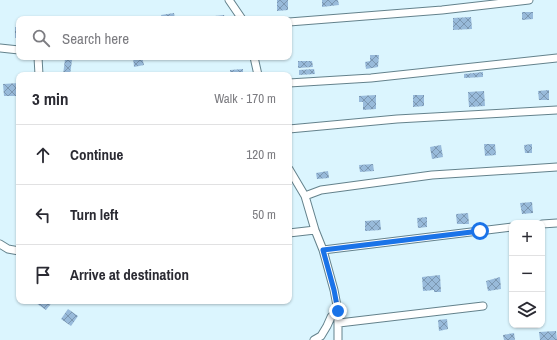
<!DOCTYPE html>
<meta charset="utf-8">
<style>
:root{--surface:#fff;--page:#f7f7f7;--text:#2b2b33;--muted:#7c7c81;--line:#e1e1e2}
body{margin:0;font-family:"Archivo Narrow",sans-serif;background:var(--page);color:var(--text)}
.controls{position:absolute;right:12px;bottom:12px;display:grid;overflow:hidden;border-radius:8px;box-shadow:0 1px 3px #0004}
.controls button{width:36px;height:36px;display:grid;place-items:center;padding:0;border:0;border-bottom:1px solid var(--line);background:var(--surface);color:var(--text);font:20px sans-serif}
.stop{position:absolute;width:12px;height:12px;margin:-9px;border:3px solid #1a73e8;border-radius:50%;background:#fff}
.stop.end{background:#1a73e8;border-color:#fff;box-shadow:0 1px 4px #0008}
.list{margin:0;padding:0;list-style:none}
h2{display:flex;justify-content:space-between;align-items:center;height:52px;margin:0;padding:0 16px;font-size:17px}
h2 small{font-size:13px;font-weight:400;color:var(--muted)}
.list li{display:grid;grid-template-columns:26px 1fr auto;gap:12px;align-items:center;box-sizing:border-box;height:60px;padding:0 16px;border-top:1px solid var(--line)}
.list b{display:block;font-size:15px;white-space:nowrap}
.list em{font-size:13px;font-style:normal;color:var(--muted)}
.icon{flex:none;width:22px;height:22px;fill:none;stroke:currentColor;stroke-width:2;stroke-linecap:round;stroke-linejoin:round}
.map{position:relative;flex:none;width:557px;height:340px;overflow:hidden}
.search{position:absolute;background:var(--surface);box-shadow:0 1px 3px #0004;left:16px;top:16px;width:276px;height:44px;display:flex;align-items:center;gap:10px;box-sizing:border-box;padding:0 14px;border-radius:8px;color:var(--muted);font-size:15px}
.panel{position:absolute;background:var(--surface);box-shadow:0 1px 3px #0004;left:16px;top:72px;width:276px;height:232px;border-radius:8px}
.map>svg:first-child{display:block}
</style>
<div class="map">
<svg width="557" height="340" viewBox="0 0 557 340">
<defs>
<pattern id="building-cross-hatch" width="8" height="8" patternUnits="userSpaceOnUse"><rect width="8" height="8" fill="#98bada"/><path d="M0 0l8 8M0 8l8-8" fill="none" stroke="#7b97b1"/></pattern>
</defs>
<rect width="100%" height="100%" fill="#dbf5fe"/>
<!-- building -->
<path fill="url(#building-cross-hatch)" d="M277,0h11v10l-11,1z
M322,0h16l1,5 -17,2z
M522,12h11v7l-11,1z
M174,13l1,6h-13l-1,-4z
M224,15l1,4h-10v-3z
M471,17l1,12 -19,1v-12z
M15,27h4v11h-4z
M370,55h9l-1,12 -12,2 -1,-7 5,-1z
M133,57h9l2,8 -10,2z
M65,59l7,1 -2,15h-7z
M298,61h14l1,6 -15,1z
M243,69v6h-13v-5z
M314,69l1,5 -16,1v-5z
M483,72v5l-19,1v-4z
M19,83v13h-15l-1,-12z
M549,90v10h-10l-1,-9z
M484,91l1,15 -16,1 -1,-15z
M376,95v14l-13,1v-8h-4v-6z
M413,95h11v11l-11,1z
M289,106h2l1,12h-3z
M484,144h11l1,11 -11,1z
M532,144v9h-7l-1,-8z
M441,145l2,12 -11,2 -2,-12z
M373,164l1,7 -14,1 -1,-7z
M328,171l1,7 -12,1 -1,-6z
M532,202l1,11 -11,1 -2,-11z
M468,213l1,11h-12l-1,-10z
M427,217v10l-9,1 -1,-10z
M380,220l1,10 -16,1v-10z
M440,275l1,17h-7v-2l-11,1 -1,-14z
M500,277l1,12 -13,2 -2,-10z
M33,301h20l-7,9z
M68,309l10,7 -7,10 -10,-7z
M447,319l1,10 -9,2 -1,-11z
M556,331l1,9h-17l-1,-8z
M514,333l1,7h-11l-1,-5z"/>
<g fill="none" stroke-linecap="round" stroke-linejoin="round">
<!-- street casing -->
<g stroke="#64828c" stroke-width="9">
<path id="street" d="M229,0l13,19
M289,22l153,-12 87,-10
M0,48l19,2
M38,57l1,18
M254,57l4,18
M289,83l82,-5 186,-20
M289,129l108,-10 160,-9
M289,169l16,27 10,34 8,20 11,40 4,21v29
M305,196l16,-6 111,-15 125,-8
M542,224l15,-1
M289,233l26,-3
M0,244l8,5 11,2
M323,250l189,-23
M339,323l144,-17
M314,340l7,-4 6,-10 4,-9 7,-6"/>
</g>
<!-- street -->
<use href="#street" stroke="#fff" stroke-width="7"/>
</g>
<g fill="none" stroke-linecap="round" stroke-linejoin="round">
<!-- route -->
<path stroke="#1a73e8" stroke-width="5" d="M338,311l-4,-21 -11,-40 157,-19"/>
</g>
</svg>
<div class="controls">
<button>+</button>
<button>−</button>
<button><svg class="icon" aria-label="layers" viewBox="0 0 24 24"><path d="M12 4l9 5-9 5-9-5zM3 14l9 5 9-5"/></svg></button>
</div>
<div class="stop" style="left:480px;top:231px"></div>
<div class="stop end" style="left:338px;top:311px"></div>
<div class="search"><svg class="icon" aria-label="search" viewBox="0 0 24 24"><circle cx="10" cy="10" r="6"/><path d="M15 15l6 6"/></svg>Search here</div>
<section class="panel">
<h2>3 min<small>Walk · 170 m</small></h2>
<ul class="list">
<li><svg class="icon" aria-label="ahead" viewBox="0 0 24 24"><path d="M12 20V5M6 11l6-6 6 6"/></svg><div><b>Continue</b></div><em>120 m</em></li>
<li><svg class="icon" aria-label="left" viewBox="0 0 24 24"><path d="M17 20v-9H6M10 6l-5 5 5 5"/></svg><div><b>Turn left</b></div><em>50 m</em></li>
<li><svg class="icon" aria-label="arrive" viewBox="0 0 24 24"><path d="M6 21V4h12l-3 4 3 4H6"/></svg><div><b>Arrive at destination</b></div></li>
</ul>
</section>
</div>
